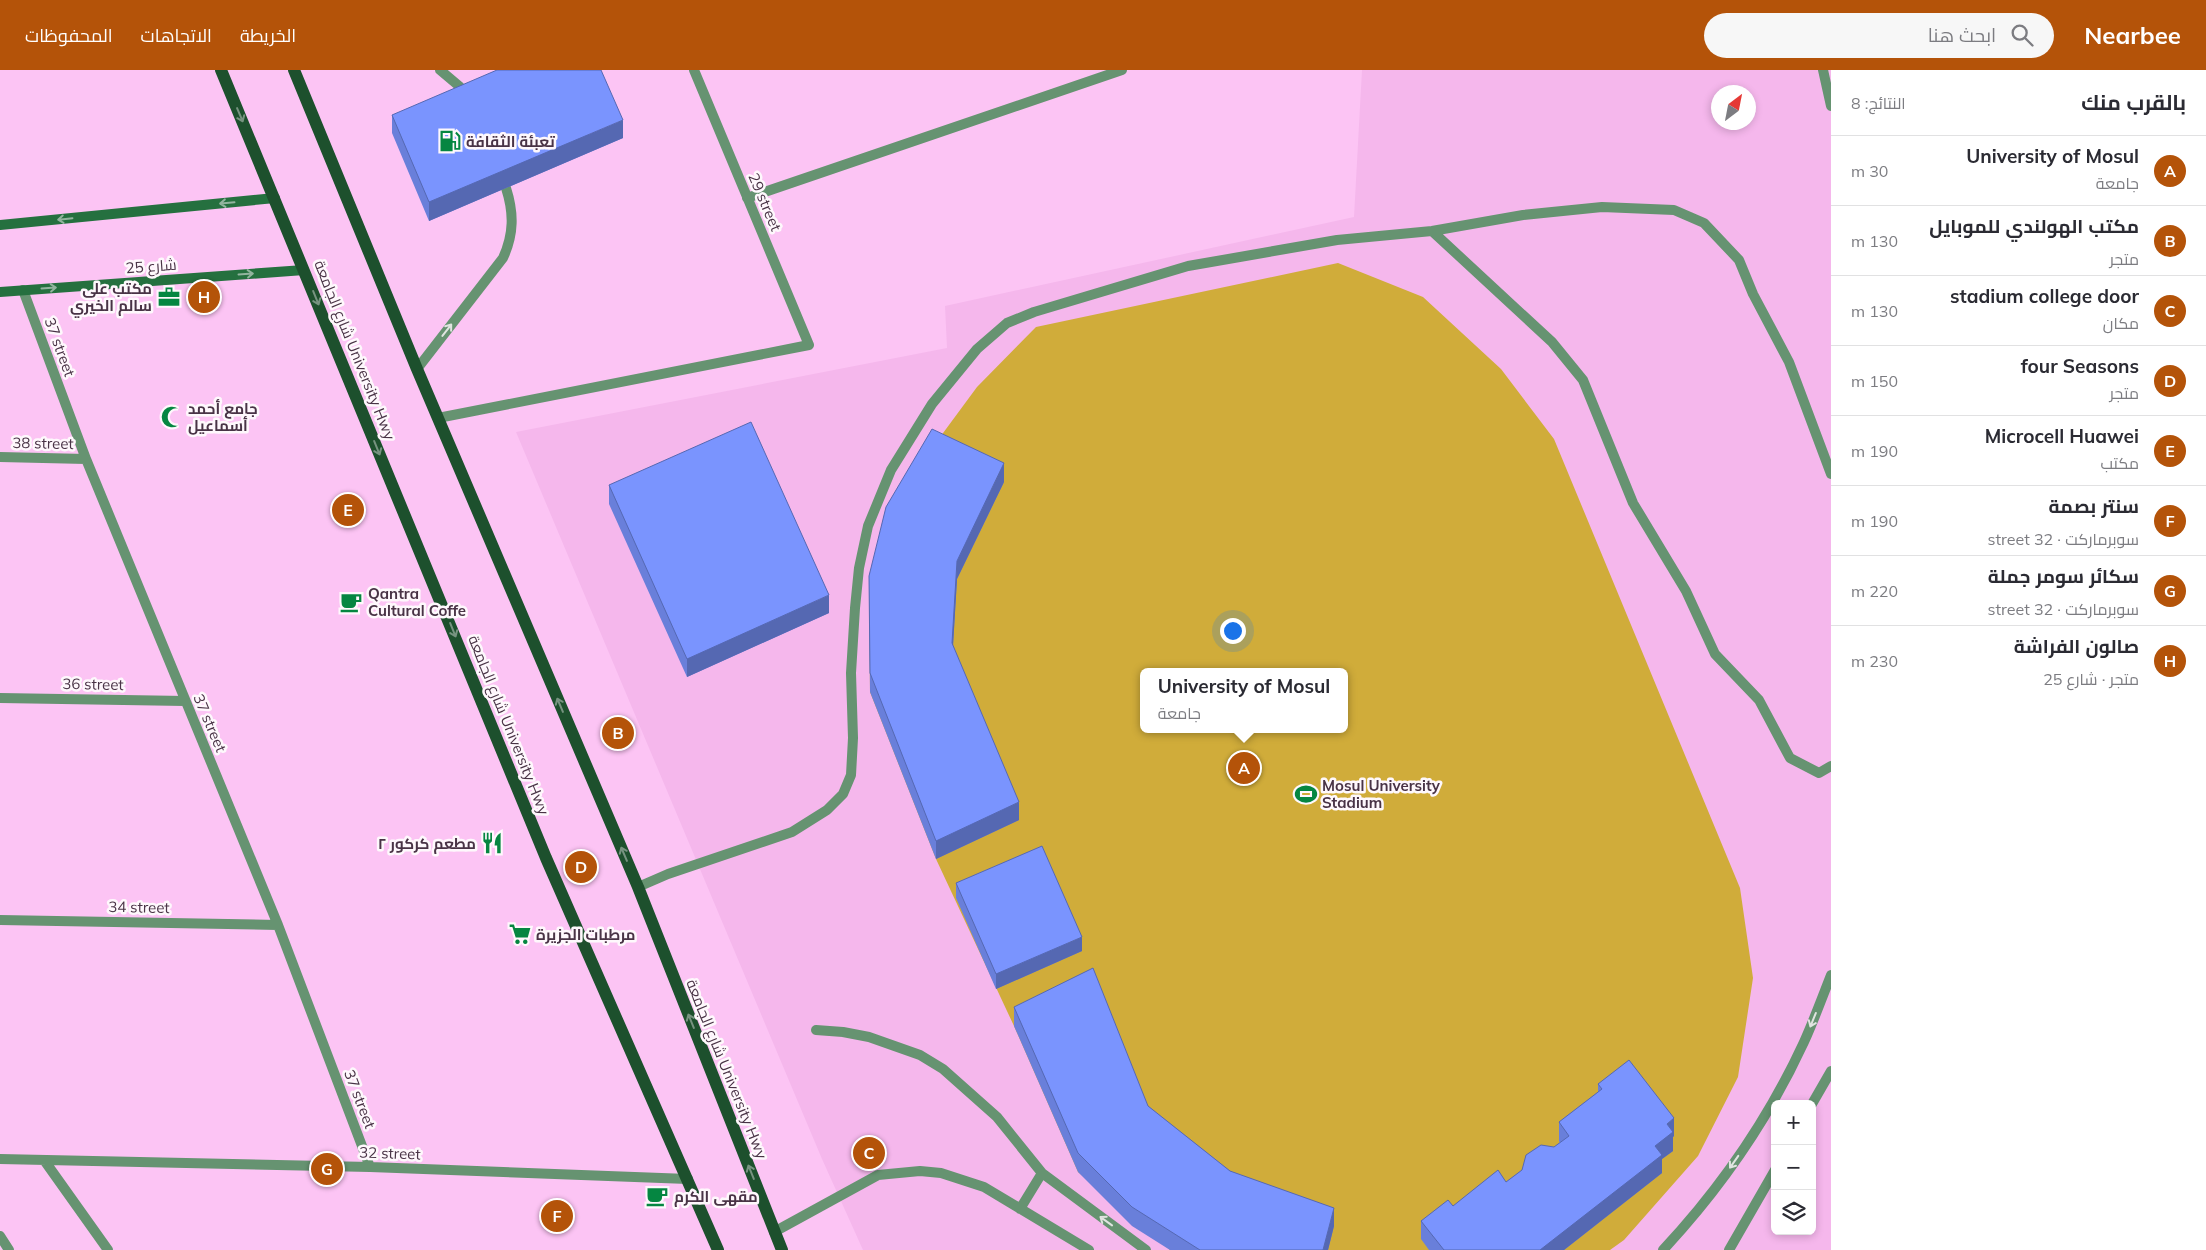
<!DOCTYPE html>
<html lang="ar">
<meta charset="utf-8">
<style>
:root{--surface:#fff;--page:#f7f7f7;--text:#2b2b33;--muted:#7c7c81;--line:#e1e1e2;--accent:#b45309}
body{margin:0;font-family:Mulish,Cairo,sans-serif;background:var(--page);color:var(--text);direction:rtl}
.controls{position:absolute;right:15px;bottom:15px;display:grid;overflow:hidden;border-radius:8px;box-shadow:0 2px 8px #0003}
.controls button{width:45px;height:45px;display:grid;place-items:center;padding:0;border:0;border-bottom:1px solid var(--line);background:var(--surface);color:var(--text);font:25px sans-serif}
.compass{position:absolute;left:1711px;top:15px;width:45px;height:45px;border-radius:50%;background:var(--surface);box-shadow:0 2px 8px #0003;rotate:32deg}
.you{position:absolute;left:1232px;top:560px;width:18px;height:18px;margin:-12px;border:4px solid #fff;border-radius:50%;background:#1a73e8;box-shadow:0 0 0 8px #1a73e833}
.badge{display:grid;place-items:center;width:32px;height:32px;border-radius:50%;background:var(--accent);color:#fff;font-size:16px;font-weight:700}
.pin{position:absolute;translate:-50% -50%;border:2px solid #fff;box-shadow:0 1px 5px #0006}
.popup{position:absolute;left:1140px;top:598px;width:208px;height:65px;box-sizing:border-box;display:grid;place-content:center;border-radius:8px;background:var(--surface);filter:drop-shadow(0 1px 4px #0005);font-size:16px;white-space:nowrap;color:var(--muted)}
.popup b{font-size:19px;color:var(--text)}
.popup::after{content:'';position:absolute;left:50%;top:100%;margin-left:-10px;border:10px solid transparent;border-top-color:var(--surface)}
.list{margin:0;padding:0;list-style:none}
h2{display:flex;justify-content:space-between;align-items:center;height:65px;margin:0;padding:0 20px;font-size:21px}
h2 small{font-size:16px;font-weight:400;color:var(--muted)}
.list li{display:grid;grid-template-columns:32px 1fr auto;gap:15px;align-items:center;box-sizing:border-box;height:70px;padding:0 20px;border-top:1px solid var(--line)}
.list b{display:block;font-size:19px;white-space:nowrap}
.list p{margin:0;font-size:16px;white-space:nowrap;color:var(--muted)}
.list em{font-size:16px;font-style:normal;color:var(--muted)}
.icon{flex:none;width:28px;height:28px;fill:none;stroke:currentColor;stroke-width:2;stroke-linecap:round;stroke-linejoin:round}
.map{position:relative;flex:none;width:1831px;height:1180px;overflow:hidden;direction:ltr}
header{display:flex;align-items:center;gap:30px;box-sizing:border-box;height:70px;padding:0 25px;background:var(--accent);color:#fff}
header strong{font-size:24px}
nav{display:flex;gap:28px;margin-inline-start:auto;font-size:18px}
.search{width:350px;height:45px;background:var(--page);display:flex;align-items:center;gap:12px;box-sizing:border-box;padding:0 18px;border-radius:28px;color:var(--muted);font-size:19px}
main{display:flex}
aside{flex:1;background:var(--surface)}
.map>svg:first-child{display:block}
</style>
<header>
<strong>Nearbee</strong>
<div class="search"><svg class="icon" aria-label="search" viewBox="0 0 24 24"><circle cx="10" cy="10" r="6"/><path d="M15 15l6 6"/></svg>ابحث هنا</div>
<nav><a>الخريطة</a><a>الاتجاهات</a><a>المحفوظات</a></nav>
</header>
<main>
<aside>
<h2>بالقرب منك<small>النتائج: 8</small></h2>
<ul class="list">
<li><span class="badge">A</span><div><b>University of Mosul</b><p>جامعة</p></div><em>30 m</em></li>
<li><span class="badge">B</span><div><b>مكتب الهولندي للموبايل</b><p>متجر</p></div><em>130 m</em></li>
<li><span class="badge">C</span><div><b>stadium college door</b><p>مكان</p></div><em>130 m</em></li>
<li><span class="badge">D</span><div><b>four Seasons</b><p>متجر</p></div><em>150 m</em></li>
<li><span class="badge">E</span><div><b>Microcell Huawei</b><p>مكتب</p></div><em>190 m</em></li>
<li><span class="badge">F</span><div><b>سنتر بصمة</b><p>سوبرماركت · 32 street</p></div><em>190 m</em></li>
<li><span class="badge">G</span><div><b>سكائر سومر جملة</b><p>سوبرماركت · 32 street</p></div><em>220 m</em></li>
<li><span class="badge">H</span><div><b>صالون الفراشة</b><p>متجر · شارع 25</p></div><em>230 m</em></li>
</ul>
</aside>
<div class="map">
<svg width="1831" height="1180" viewBox="0 0 1831 1180">
<rect width="100%" height="100%" fill="#fcc4f4"/>
<!-- built -->
<path fill="#f5b7ec" fill-rule="evenodd" d="M1362,0h469v1180h-968l-41,-91 -306,-727 431,-84 -2,-42 409,-89zM1718,22h30v30h-30zM1144,602h200v57h-200zM1775,1034h37v127h-37z"/>
<!-- grass -->
<path fill="#d0ac3a" fill-rule="evenodd" d="M1338,193l85,34 78,72 53,70 186,449 13,90 -15,99 -40,79 -74,84 -14,10h-440l-92,-78 -64,-146 -78,-167 -66,-167 -1,-98 17,-69 46,-77 45,-61 59,-60zM1144,602h200v57h-200z"/>
<g fill="none" stroke-linecap="round" stroke-linejoin="round">
<!-- lane -->
<path stroke="#669371" stroke-width="10" d="M440,0l19,16 9,11
M1432,161l120,111 31,38 50,123 53,88 29,63 44,46 31,58 29,15 12,-7
M417,299l86,-111c11,-24 11,-45 3,-70
M638,817l30,-13 124,-42 35,-22 16,-16 8,-19 2,-37 -2,-65 4,-65 4,-40 9,-42 23,-56 41,-66 45,-55 30,-26 27,-11 154,-46 149,-26 95,-9 91,-16 79,-8 72,3 30,13 35,37 14,34 36,68 42,112
M816,960l27,2 26,5 51,18 23,14 54,48 45,56 104,77
M1020,1139l22,-36
M774,1162l104,-57 42,-4 21,2 43,14 105,63
M0,1166l9,14"/>
<!-- street -->
<path stroke="#669371" stroke-width="10" d="M1823,0l8,36
M747,128l375,-128
M23,220l63,169 192,466 92,242
M438,348l371,-73 -115,-275
M0,387l86,2
M0,628l185,3
M0,850l278,5
M1812,1034l19,-33
M0,1089l370,8 318,12
M44,1090l64,90
M1663,1180c57,-61 106,-132 141,-208 10,-22 18,-44 27,-67
M1729,1180l46,-80"/>
<!-- secondary -->
<path stroke="#25703f" stroke-width="10" d="M0,155l275,-27
M0,222l304,-22"/>
<!-- primary -->
<path stroke="#1d502d" stroke-width="12" d="M221,0l325,788 172,392
M294,0l123,299 221,518 144,363"/>
</g>
<!-- wall -->
<path fill="#697fda" d="M392,45l231,23 -194,83 -37,-88z
M1004,412l-47,97 -4,67 66,174 -83,39 -66,-167 -1,-116z
M609,415l220,128 -142,64 -78,-173z
M956,813l126,68 -86,38 -40,-91z
M1014,937l134,99 82,65 104,55 -6,24h-158l-38,-24 -54,-54 -64,-146z
M1598,1014l76,52 -1,1v14l-11,8v14l-98,77h-135l-8,-11v-18l85,-39 54,-39 -1,-2v-19l39,-30z"/>
<!-- shaded-wall -->
<path fill="#5568b2" d="M623,50v18l-194,83v-19z
M1004,393v19l-47,97 -5,83v-19l5,-82z
M829,525v18l-142,64v-18z
M1019,732v18l-83,39v-18z
M1082,867v14l-86,38v-15z
M1674,1048v18l-1,1v14l-11,8v14l-98,77h-24l115,-104 12,-22z
M1334,1138v18l-6,24h-5z"/>
<!-- building -->
<path fill="#7a94fe" stroke="#5568b2" d="M497,0h104l22,50 -194,82 -37,-87z
M751,352l78,173 -142,64 -78,-174z
M932,359l72,34 -47,98 -5,82 67,159 -83,39 -66,-168 -1,-97 17,-69z
M1042,776l40,91 -86,37 -40,-91z
M1093,898l55,138 82,65 104,37 -11,42h-123l-68,-43 -54,-54 -64,-146z
M1629,990l45,58 -7,6 6,8 -18,14 7,9 -122,95h-96l-23,-29 27,-21 5,6 45,-36 8,12 16,-12 4,-15 15,-10 13,2 15,-11 -10,-14 43,-33 -4,-5z"/>
<!-- one-way arrows -->
<defs><path id="oneway-shaft" d="M-6 0H5M1.5-3L5.5 0L1.5 3" fill="none" stroke-width="1.6" stroke-linecap="round" stroke-linejoin="round" transform="scale(1.25)"/></defs>
<g stroke="#779380">
<use href="#oneway-shaft" transform="translate(240 45) rotate(67)"/>
<use href="#oneway-shaft" transform="translate(316 228) rotate(68)"/>
<use href="#oneway-shaft" transform="translate(377 378) rotate(68)"/>
<use href="#oneway-shaft" transform="translate(453 560) rotate(68)"/>
<use href="#oneway-shaft" transform="translate(560 635) rotate(-113)"/>
<use href="#oneway-shaft" transform="translate(624 784) rotate(-113)"/>
<use href="#oneway-shaft" transform="translate(691 951) rotate(-112)"/>
<use href="#oneway-shaft" transform="translate(751 1102) rotate(-112)"/>
</g>
<g stroke="#92b49e">
<use href="#oneway-shaft" transform="translate(227 133) rotate(175)"/>
<use href="#oneway-shaft" transform="translate(65 149) rotate(174)"/>
<use href="#oneway-shaft" transform="translate(246 204) rotate(-4)"/>
<use href="#oneway-shaft" transform="translate(49 218) rotate(-4)"/>
</g>
<g stroke="#e0e4e0">
<use href="#oneway-shaft" transform="translate(447 260) rotate(-52)"/>
<use href="#oneway-shaft" transform="translate(1813 950) rotate(112)"/>
<use href="#oneway-shaft" transform="translate(1734 1092) rotate(125)"/>
<use href="#oneway-shaft" transform="translate(1106 1151) rotate(-144)"/>
</g>
<!-- icons -->
<defs>
<g id="fuel-bare" transform="scale(1.725)"><path d="M-5.5-6h7V0h2V4h1.3V-2.5L3-4.5l.8-.8L6-3V5H2.5V1h-1V6h-7ZM-4.2-4.7v3.2H.2V-4.7Z" fill="#058641" stroke="#fef8fc" stroke-width="2.5" paint-order="stroke"/></g>
<g id="office-bare" transform="scale(1.725)"><path d="M-6-3h4V-5.5h4V-3h4V5H-6ZM-1-4.5V-3h2v-1.5ZM-6 0V1H6V0Z" fill="#058641" stroke="#fef8fc" stroke-width="2.5" paint-order="stroke"/></g>
<g id="mosque-bare" transform="scale(1.725)"><path d="M3.5-4.9A6 6 0 1 0 3.5 4.9A5 5 0 1 1 3.5-4.9Z" fill="#058641" stroke="#fef8fc" stroke-width="2.5" paint-order="stroke"/></g>
<g id="cafe-bare" transform="scale(1.725)"><path d="M-5.5-4.5H6V0H3Q3 3.5 0 3.5H-2.5Q-5.5 3.5-5.5 0ZM3-3.2v2h1.7v-2ZM-6 4.5H4V6H-6Z" fill="#058641" stroke="#fef8fc" stroke-width="2.5" paint-order="stroke"/></g>
<g id="stadium-bare" transform="scale(1.725)"><path d="M0-5a6.5 5 0 1 0 0 10a6.5 5 0 1 0 0-10ZM-3.5-1.8h7v3.6h-7Z" fill="#058641" stroke="#fef8fc" stroke-width="2.5" paint-order="stroke"/></g>
<g id="restaurant-bare" transform="scale(1.725)"><path d="M-5-6h1v4h1v-4h1v4h1v-4h1v5L-1.5 .5V6h-2V.5L-5-1ZM5-6V6H3V1.5H1.5Q1.5-4 5-6Z" fill="#058641" stroke="#fef8fc" stroke-width="2.5" paint-order="stroke"/></g>
<g id="supermarket-bare" transform="scale(1.725)"><path d="M-6-5.5h2.5l.6 2H6L4.5 2H-2.5L-4.4-4H-6ZM-1.5 3.2a1.3 1.3 0 1 0 .1 0ZM3 3.2a1.3 1.3 0 1 0 .1 0Z" fill="#058641" stroke="#fef8fc" stroke-width="2.5" paint-order="stroke"/></g>
</defs>
<g fill-rule="evenodd">
<use href="#fuel-bare" x="450" y="71"/>
<use href="#office-bare" x="169" y="227"/>
<use href="#mosque-bare" x="172" y="347"/>
<use href="#cafe-bare" x="351" y="532"/>
<use href="#stadium-bare" x="1306" y="724"/>
<use href="#restaurant-bare" x="492" y="773"/>
<use href="#supermarket-bare" x="520" y="864"/>
<use href="#cafe-bare" x="657" y="1126"/>
</g>
<g text-anchor="middle" dominant-baseline="central" stroke-width="5" stroke-linejoin="round" paint-order="stroke">
<!-- poi labels -->
<g font-size="15" font-weight="bold" fill="#493346" stroke="#fef8fc" text-anchor="start">
<text x="466" y="71">تعبئة الثقافة</text>
<text x="152" y="218" text-anchor="end">مكتب على<tspan x="152" dy="17">سالم الخيري</tspan></text>
<text x="188" y="338">جامع أحمد<tspan x="188" dy="17">أسماعيل</tspan></text>
<text x="368" y="523">Qantra<tspan x="368" dy="17">Cultural Coffe</tspan></text>
<text x="1322" y="715">Mosul University<tspan x="1322" dy="17">Stadium</tspan></text>
<text x="476" y="773" text-anchor="end">مطعم كركور ٢</text>
<text x="536" y="864">مرطبات الجزيرة</text>
<text x="674" y="1126">مقهى الكرم</text>
</g>
<!-- street labels -->
<g font-size="15" fill="#493346" stroke="#fef8fc">
<text transform="translate(765 132) rotate(67)">29 street</text>
<text transform="translate(151 196) rotate(-4)">شارع 25</text>
<text transform="translate(60 277) rotate(70)">37 street</text>
<text transform="translate(355 280) rotate(68)">شارع الجامعة University Hwy</text>
<text transform="translate(43 373) rotate(1)">38 street</text>
<text transform="translate(93 614) rotate(1)">36 street</text>
<text transform="translate(210 653) rotate(67)">37 street</text>
<text transform="translate(509 655) rotate(68)">شارع الجامعة University Hwy</text>
<text transform="translate(139 837) rotate(1)">34 street</text>
<text transform="translate(727 999) rotate(68)">شارع الجامعة University Hwy</text>
<text transform="translate(360 1029) rotate(69)">37 street</text>
<text transform="translate(390 1083) rotate(2)">32 street</text>
</g>
</g>
</svg>
<div class="controls">
<button>+</button>
<button>−</button>
<button><svg class="icon" aria-label="layers" viewBox="0 0 24 24"><path d="M12 4l9 5-9 5-9-5zM3 14l9 5 9-5"/></svg></button>
</div>
<svg class="compass" viewBox="-18 -18 36 36"><path d="M0-13l5 13h-10z" fill="#e53935"/><path d="M0 13l5-13h-10z" fill="#7c7c81"/></svg>
<div class="you"></div>
<div class="pin badge" style="left:1244px;top:698px">A</div>
<div class="popup"><b>University of Mosul</b>جامعة</div>
<div class="pin badge" style="left:618px;top:663px">B</div>
<div class="pin badge" style="left:869px;top:1083px">C</div>
<div class="pin badge" style="left:581px;top:797px">D</div>
<div class="pin badge" style="left:348px;top:440px">E</div>
<div class="pin badge" style="left:557px;top:1146px">F</div>
<div class="pin badge" style="left:327px;top:1099px">G</div>
<div class="pin badge" style="left:204px;top:227px">H</div>
</div>
</main>
